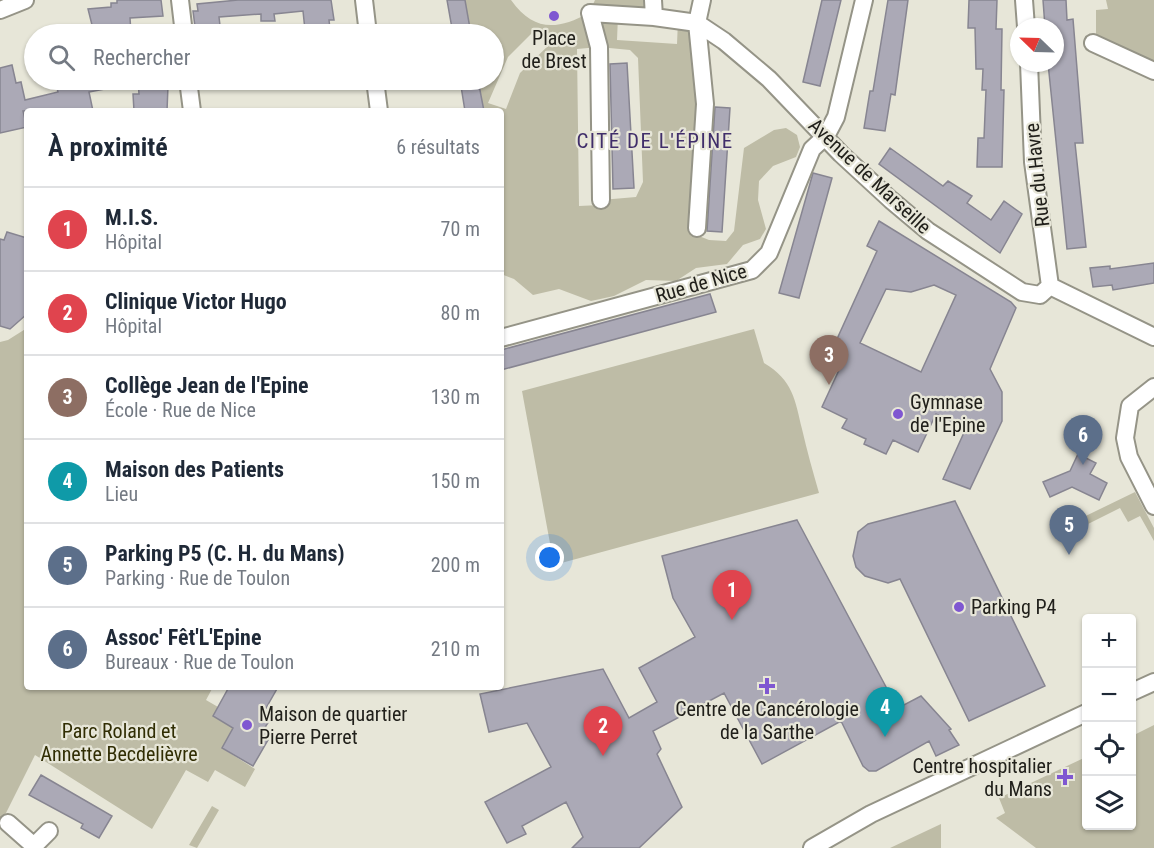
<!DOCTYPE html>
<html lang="fr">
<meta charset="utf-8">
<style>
:root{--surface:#fff;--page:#f2f2f3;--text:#1f2937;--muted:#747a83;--line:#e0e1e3;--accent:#7f57d1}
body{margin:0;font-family:"Roboto Condensed",sans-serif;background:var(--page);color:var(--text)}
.controls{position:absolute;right:18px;bottom:18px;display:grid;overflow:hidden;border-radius:6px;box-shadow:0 2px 4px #0004}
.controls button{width:54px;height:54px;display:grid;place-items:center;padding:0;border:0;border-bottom:2px solid var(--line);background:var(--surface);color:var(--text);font:30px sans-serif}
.compass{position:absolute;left:1010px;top:18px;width:54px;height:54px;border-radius:50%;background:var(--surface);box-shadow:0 2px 4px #0004;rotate:293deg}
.you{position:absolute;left:550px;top:558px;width:21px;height:21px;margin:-15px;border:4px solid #fff;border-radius:50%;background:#1a73e8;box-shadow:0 0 0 9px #1a73e833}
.badge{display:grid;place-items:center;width:39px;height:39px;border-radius:50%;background:var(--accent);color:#fff;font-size:20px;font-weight:700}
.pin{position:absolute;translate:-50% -50px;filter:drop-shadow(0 2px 3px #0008)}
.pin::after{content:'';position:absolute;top:32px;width:21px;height:18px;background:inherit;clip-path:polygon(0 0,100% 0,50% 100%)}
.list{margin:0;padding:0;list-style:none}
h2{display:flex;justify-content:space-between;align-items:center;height:78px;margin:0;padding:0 24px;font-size:26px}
h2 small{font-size:20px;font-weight:400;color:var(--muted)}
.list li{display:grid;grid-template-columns:39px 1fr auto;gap:18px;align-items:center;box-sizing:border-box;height:84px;padding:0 24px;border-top:2px solid var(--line)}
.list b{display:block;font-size:22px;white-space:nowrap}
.list p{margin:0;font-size:20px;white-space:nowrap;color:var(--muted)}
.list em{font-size:20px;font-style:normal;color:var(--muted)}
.icon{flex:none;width:33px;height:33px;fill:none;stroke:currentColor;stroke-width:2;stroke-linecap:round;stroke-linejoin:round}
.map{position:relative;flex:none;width:1154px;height:848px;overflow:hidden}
.search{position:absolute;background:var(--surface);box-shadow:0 2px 4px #0004;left:24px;top:24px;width:480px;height:66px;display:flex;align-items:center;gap:15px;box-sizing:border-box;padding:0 21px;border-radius:33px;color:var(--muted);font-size:22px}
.panel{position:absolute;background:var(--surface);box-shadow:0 2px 4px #0004;left:24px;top:108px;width:480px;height:582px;border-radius:6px}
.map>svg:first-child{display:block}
</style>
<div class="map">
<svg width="1154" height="848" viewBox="0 0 1154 848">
<rect width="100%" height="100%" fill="#e7e6d8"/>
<!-- green -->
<path fill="#bebca6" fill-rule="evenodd" d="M465,0h46c23,32 46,30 78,13l6,-13h58l1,17 -36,-1 -1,24 60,4 1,-24 19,3 2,213 10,4 17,1 8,-10 10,-83 30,-18 12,-2 11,7 3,12 -4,10 -23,9 -14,15 -1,19 8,29 -6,10 -17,6 -16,19 -31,4 -20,13 -30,-1 -32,16 -23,5 -32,-12 -26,6 -19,-16 -13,-5v-163h-17l-6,-31h16v-46h-23zM535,30l15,14 -30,29 -14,36 -18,-6 20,-46zM599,47l31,3 8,8 5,124 -7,15 -35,3 -1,5 -21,1 -2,-157z
M1106,0h48v69l-58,-31v-28l12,-1z
M27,328v359h186l-7,13 12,7 -5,9 20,12 -11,20 33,21 -10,18 -30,-17 -7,12 -22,-12 -34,59 -117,-74 -35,70v-483l8,-2z
M754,329l10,34c29,17 31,37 38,66 5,22 11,43 17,64l-265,72 -32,-174z
M1135,492l19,36v13l-14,-25 -12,6 -8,-14 -54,27 -3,-8z
M1154,725v123h-118l-40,-30 9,-5 -6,-15 87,-41v69h46v-90z
M212,806l7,4 -22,38 -8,-3z
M941,824v24h-51z"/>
<!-- building -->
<path fill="#aba9b6" stroke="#878591" stroke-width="1.5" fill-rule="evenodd" d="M117,0h44l2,16 -33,2 1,15h-37l-6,-24 23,-2v-4h6z
M238,0h93l3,20h-5l1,9 -25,1 -2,-19 -29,3 1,7h-14v-7l-42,3 2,17h-25l-3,-23h5l-1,-7z
M447,0h18l6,34h-18z
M822,0h19l-21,86 -17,-4z
M888,0h20l-13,95 -4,-1 -6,37 -21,-3 6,-37h3z
M969,0h28l-1,29h6l-1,61h3l-2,77h-25l1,-29h6l2,-48h-4l1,-21h-7l-1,-41h-7z
M1043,0h23l1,20 6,-1 10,124h-8l11,104 -19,2 -19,-186h7v-36h-10z
M627,63l7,125 -21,1 -3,-125z
M12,65l4,18 5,-1 4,18 33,-8 -3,-12h65l1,6 -32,6 4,19h-70l4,16 -27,6v-65z
M138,80h19v5l11,1 -1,25h-33l-1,-17h6z
M460,80h18l6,31h-19z
M715,107l15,1 -8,124 -15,-1z
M890,148l53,38 5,-5 24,15 -5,7 24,17 13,-19 18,13 -22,39 -121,-89z
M813,173l19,5 -33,120 -20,-5z
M879,221l132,81 5,6 -26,61 12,23v29l-32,68 -27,-10 23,-51 -30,-14 -18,38 -25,-12 -7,14 -22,-10 2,-5 -24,-11 5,-9 -25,-12 23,-50 -13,-7 45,-99 -10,-5zM934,285l22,10 -35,77 -61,-29 26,-54 25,3z
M7,232l20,6v76l-17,15 -10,-3v-87l4,1z
M1154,263v20l-41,7 -1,-5 -19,2 -3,-19 20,-2v3z
M710,294l6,18 -215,58v-20z
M1078,454l18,9 -6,11 17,9 -8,17 -27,-13 -22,10 -7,-15 27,-11z
M955,501l90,185 -76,35 -69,-142 -12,4 -23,-7 -9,-9 -3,-11 5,-24 10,-8z
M797,520l96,180 11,5 17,-9 30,33 -2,1 10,15 -23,11 -7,-15 -53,30h-7l-6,-5 -22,-45 -79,43 -38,-71 -71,38 8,18 -4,5 25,53 -43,41h-67l11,-11 -17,-35 -44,24 4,8 -19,9 -22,-41 66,-35 -24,-44 -38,9 -9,-38 123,-25 26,49 28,-16 -18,-34 56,-31 -22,-39 -11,-42z
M229,687h49l-17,30 8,4 -5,8 8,4 -19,33 -31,-18 11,-20 -20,-12z
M41,775l71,41 -13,22 -18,-10 2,-4 -54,-29z"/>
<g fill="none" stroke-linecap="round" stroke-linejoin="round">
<!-- street casing -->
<g stroke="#959487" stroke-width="20">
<path id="street" d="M180,0l4,34
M364,0l4,34
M653,0l1,17
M1024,0l2,27
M0,10l25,-10
M1093,43l61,28
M1029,63l4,99 17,124
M188,80l4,31
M375,80l4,31
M601,200l-2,-153 -9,-34 64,4 43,6 27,18 45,38 72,75 50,46 37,31 94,61 18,3 10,-9
M697,228l8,-124 -8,-81 5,-23
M1050,286l104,51
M501,338l251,-68 17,-17 43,-104 14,-13 10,-19 28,-117
M1154,387l-24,19 -5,32 4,19 25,49
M1132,692l22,-10
M8,823l26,23
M32,848l17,-17
M812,848l59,-34 215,-101"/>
</g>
<!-- street -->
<use href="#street" stroke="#fff" stroke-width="16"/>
</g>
<!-- markers -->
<g fill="#7f57d1" stroke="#e7e6d8" stroke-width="2">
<circle cx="554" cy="16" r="6"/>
<circle cx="898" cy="414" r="6"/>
<circle cx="959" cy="607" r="6"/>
<path d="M764 677h6v6h6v6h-6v6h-6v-6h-6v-6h6z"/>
<circle cx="247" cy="725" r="6"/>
<path d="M1062 768h6v6h6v6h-6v6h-6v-6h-6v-6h6z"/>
</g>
<g text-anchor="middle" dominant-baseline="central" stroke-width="4.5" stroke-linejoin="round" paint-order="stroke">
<!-- poi labels -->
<g font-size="20" fill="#21201b" stroke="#e7e6d8" text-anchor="start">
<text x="554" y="38" text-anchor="middle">Place<tspan x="554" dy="23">de Brest</tspan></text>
<text x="910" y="402">Gymnase<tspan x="910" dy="23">de l'Epine</tspan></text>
<text x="971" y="607">Parking P4</text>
<text x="767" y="709" text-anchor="middle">Centre de Cancérologie<tspan x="767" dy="23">de la Sarthe</tspan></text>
<text x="259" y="714">Maison de quartier<tspan x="259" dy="23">Pierre Perret</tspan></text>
<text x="1052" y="766" text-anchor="end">Centre hospitalier<tspan x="1052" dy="23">du Mans</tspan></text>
</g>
<!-- street labels -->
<g font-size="20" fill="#21201b" stroke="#e7e6d8">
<text transform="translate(1037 175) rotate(-96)">Rue du Havre</text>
<text transform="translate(870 176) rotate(43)">Avenue de Marseille</text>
<text transform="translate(701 283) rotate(-16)">Rue de Nice</text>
</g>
<!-- park labels -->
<g font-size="20" fill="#302d03" stroke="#e7e6d8">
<text x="119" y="731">Parc Roland et<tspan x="119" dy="23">Annette Becdelièvre</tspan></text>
</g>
<!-- neighbourhood labels -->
<g font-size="21" letter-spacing="1.5" fill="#402e6a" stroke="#e7e6d8">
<text x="655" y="141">CITÉ DE L'ÉPINE</text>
</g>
</g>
</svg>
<div class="controls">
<button>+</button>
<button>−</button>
<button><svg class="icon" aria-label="locate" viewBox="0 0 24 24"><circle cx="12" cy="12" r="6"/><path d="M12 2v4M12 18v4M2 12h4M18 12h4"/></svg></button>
<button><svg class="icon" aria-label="layers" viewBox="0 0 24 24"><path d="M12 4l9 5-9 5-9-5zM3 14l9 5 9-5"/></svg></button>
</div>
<svg class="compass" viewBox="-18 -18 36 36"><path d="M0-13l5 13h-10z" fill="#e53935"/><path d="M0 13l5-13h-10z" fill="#747a83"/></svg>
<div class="you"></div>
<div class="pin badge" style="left:732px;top:620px;background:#e0444e">1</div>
<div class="pin badge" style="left:603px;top:756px;background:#e0444e">2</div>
<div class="pin badge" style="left:829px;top:385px;background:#8d6e63">3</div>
<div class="pin badge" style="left:885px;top:737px;background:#0f9aa8">4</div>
<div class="pin badge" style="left:1069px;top:555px;background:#5c6f8a">5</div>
<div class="pin badge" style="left:1083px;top:465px;background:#5c6f8a">6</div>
<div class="search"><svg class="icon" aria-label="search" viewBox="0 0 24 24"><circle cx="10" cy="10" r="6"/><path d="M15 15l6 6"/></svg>Rechercher</div>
<section class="panel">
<h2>À proximité<small>6 résultats</small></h2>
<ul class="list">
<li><span class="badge" style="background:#e0444e">1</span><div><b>M.I.S.</b><p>Hôpital</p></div><em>70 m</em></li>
<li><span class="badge" style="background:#e0444e">2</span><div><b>Clinique Victor Hugo</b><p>Hôpital</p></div><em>80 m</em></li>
<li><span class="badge" style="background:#8d6e63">3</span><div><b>Collège Jean de l'Epine</b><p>École · Rue de Nice</p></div><em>130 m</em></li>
<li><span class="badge" style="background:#0f9aa8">4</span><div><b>Maison des Patients</b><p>Lieu</p></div><em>150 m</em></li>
<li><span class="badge" style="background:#5c6f8a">5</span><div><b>Parking P5 (C. H. du Mans)</b><p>Parking · Rue de Toulon</p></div><em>200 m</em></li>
<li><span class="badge" style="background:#5c6f8a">6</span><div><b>Assoc' Fêt'L'Epine</b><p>Bureaux · Rue de Toulon</p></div><em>210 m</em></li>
</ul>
</section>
</div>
